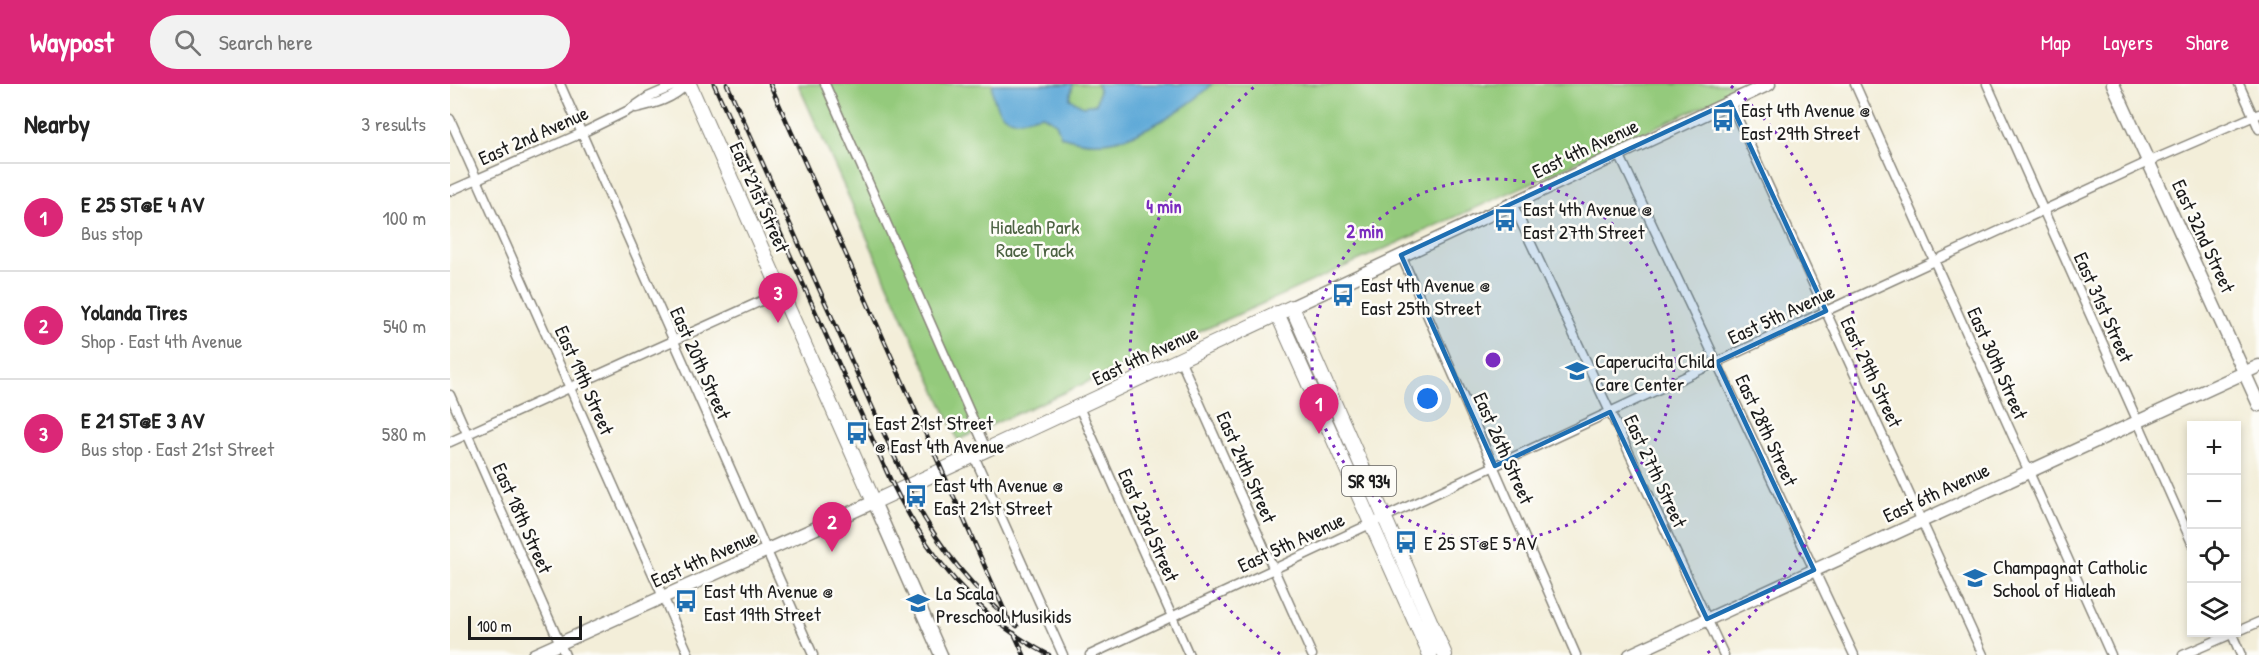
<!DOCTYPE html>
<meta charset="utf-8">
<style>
:root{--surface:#fff;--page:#f2f2f2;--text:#222;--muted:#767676;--line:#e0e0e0;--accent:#db2777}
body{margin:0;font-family:"Patrick Hand",sans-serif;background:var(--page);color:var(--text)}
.controls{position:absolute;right:18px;bottom:18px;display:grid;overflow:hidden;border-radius:0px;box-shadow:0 3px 9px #0003}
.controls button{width:54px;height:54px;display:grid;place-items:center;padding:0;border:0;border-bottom:2px solid var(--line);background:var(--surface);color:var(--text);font:30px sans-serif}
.scale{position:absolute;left:18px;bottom:15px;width:114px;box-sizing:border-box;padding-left:6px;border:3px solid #1c1c1c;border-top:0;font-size:16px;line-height:21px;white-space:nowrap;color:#1c1c1c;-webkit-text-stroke:4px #fdfcf7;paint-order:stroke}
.you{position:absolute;left:978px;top:315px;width:21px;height:21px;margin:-15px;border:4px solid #fff;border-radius:50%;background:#1a73e8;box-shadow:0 0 0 9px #1a73e833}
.badge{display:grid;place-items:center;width:39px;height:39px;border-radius:50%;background:var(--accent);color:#fff;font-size:20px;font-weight:700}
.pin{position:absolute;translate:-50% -50px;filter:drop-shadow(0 2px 3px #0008)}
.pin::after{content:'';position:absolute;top:32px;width:21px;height:18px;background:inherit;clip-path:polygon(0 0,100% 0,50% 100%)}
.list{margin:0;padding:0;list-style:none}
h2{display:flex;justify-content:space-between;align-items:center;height:78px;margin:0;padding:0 24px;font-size:26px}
h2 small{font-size:20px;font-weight:400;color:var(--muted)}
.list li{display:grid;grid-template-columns:39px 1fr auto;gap:18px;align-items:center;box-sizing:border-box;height:108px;padding:0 24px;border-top:2px solid var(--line)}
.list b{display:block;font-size:22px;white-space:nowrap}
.list p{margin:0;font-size:20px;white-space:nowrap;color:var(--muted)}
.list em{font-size:20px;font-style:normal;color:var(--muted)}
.icon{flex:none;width:33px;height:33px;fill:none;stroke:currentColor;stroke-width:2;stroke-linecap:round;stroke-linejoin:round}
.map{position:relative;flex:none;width:1809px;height:571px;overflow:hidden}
header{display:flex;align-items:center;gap:36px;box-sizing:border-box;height:84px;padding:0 30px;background:var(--accent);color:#fff}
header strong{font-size:28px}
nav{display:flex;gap:33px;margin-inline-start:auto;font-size:21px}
.search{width:420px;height:54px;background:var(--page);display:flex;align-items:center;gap:15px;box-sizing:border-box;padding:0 21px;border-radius:33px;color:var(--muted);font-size:22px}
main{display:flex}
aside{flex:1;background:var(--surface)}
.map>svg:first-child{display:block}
</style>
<header>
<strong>Waypost</strong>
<div class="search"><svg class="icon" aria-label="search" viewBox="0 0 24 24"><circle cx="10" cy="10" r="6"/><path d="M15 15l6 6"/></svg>Search here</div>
<nav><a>Map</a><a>Layers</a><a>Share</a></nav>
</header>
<main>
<aside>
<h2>Nearby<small>3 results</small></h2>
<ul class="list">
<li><span class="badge">1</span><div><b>E 25 ST@E 4 AV</b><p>Bus stop</p></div><em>100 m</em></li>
<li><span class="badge">2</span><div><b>Yolanda Tires</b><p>Shop · East 4th Avenue</p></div><em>540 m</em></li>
<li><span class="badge">3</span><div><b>E 21 ST@E 3 AV</b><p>Bus stop · East 21st Street</p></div><em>580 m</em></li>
</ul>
</aside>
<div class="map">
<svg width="1809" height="571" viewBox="0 0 1809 571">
<rect width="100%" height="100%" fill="#fdfcf7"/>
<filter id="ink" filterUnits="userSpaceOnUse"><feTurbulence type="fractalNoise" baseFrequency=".0167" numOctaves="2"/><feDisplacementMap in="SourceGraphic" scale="12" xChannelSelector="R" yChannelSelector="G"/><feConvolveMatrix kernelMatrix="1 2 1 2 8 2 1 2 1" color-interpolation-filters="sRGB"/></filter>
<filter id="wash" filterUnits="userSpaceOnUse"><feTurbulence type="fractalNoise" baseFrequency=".008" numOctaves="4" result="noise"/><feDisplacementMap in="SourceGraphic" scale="24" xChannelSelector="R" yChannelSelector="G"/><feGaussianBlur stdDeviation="1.35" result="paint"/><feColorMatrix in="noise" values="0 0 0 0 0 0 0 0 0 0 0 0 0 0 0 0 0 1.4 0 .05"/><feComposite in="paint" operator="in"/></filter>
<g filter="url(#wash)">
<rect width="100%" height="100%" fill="#f3eed9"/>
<!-- green -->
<path fill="#94ca7c" stroke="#58734c" stroke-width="1.5" d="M348,0h954l-794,356z"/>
<!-- water -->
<path fill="#60aad8" stroke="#3e637a" stroke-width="1.5" d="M543,0h80l-3,15 13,7 13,-2 3,-14 -2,-6h115c-18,20 -69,50 -96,56 -18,4 -38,2 -55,-4l-5,-13 -13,-8c-19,3 -34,13 -46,-8 -3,-7 -6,-16 -4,-23z"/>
</g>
<g filter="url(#ink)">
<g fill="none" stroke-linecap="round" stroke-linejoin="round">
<!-- street casing -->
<g stroke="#88857a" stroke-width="11">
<path id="street" d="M110,0l253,571
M375,0l162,367
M1405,0l256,571
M1537,0l205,459
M1789,0l20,45
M1280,18l253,553
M186,24c18,-4 38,-9 51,-24
M0,35l239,536
M1169,70l235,501
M0,107l132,-58 47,-23 19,-13 30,-13
M1062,119l212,452
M951,171l175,400
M730,275l132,296
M0,311l115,260
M629,323l110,248
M0,358l331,-150
M524,372l89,199
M1781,548l10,23
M640,571l736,-344 322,-149 111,-48
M1733,571l76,-33"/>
</g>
<!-- secondary casing -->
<g stroke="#88857a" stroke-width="15">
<path id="secondary" d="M1663,0l146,321
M842,223l477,-223
M84,571l340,-153 67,153
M1180,571l629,-289"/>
</g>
<!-- primary casing -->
<g stroke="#88857a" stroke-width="16">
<path id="primary" d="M239,0l185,418 418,-195 153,348
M827,229l153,342"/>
</g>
<!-- street -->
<use href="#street" stroke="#fff" stroke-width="8"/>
<!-- secondary -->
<use href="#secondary" stroke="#fff" stroke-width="12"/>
<!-- primary -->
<use href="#primary" stroke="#fff" stroke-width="14"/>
<!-- rail casing -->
<g stroke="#1c1c1c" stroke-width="4.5">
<path id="rail" d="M264,0l176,395c36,74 85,138 159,176
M277,0l187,416c27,50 59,90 103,126
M320,0l236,530
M564,549l10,22"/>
</g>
<!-- rail -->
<use href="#rail" stroke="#fdfcf7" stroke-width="2" stroke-dasharray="7" stroke-linecap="butt"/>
</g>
</g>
<!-- marked area -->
<path fill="#1f6fb2" fill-opacity="0.2" stroke="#1f6fb2" stroke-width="4.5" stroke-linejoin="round" d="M1280,18l96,209 -109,51 97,208 -107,49 -97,-207 -115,54 -94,-211z"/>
<!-- distance rings -->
<g fill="none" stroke="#7b2cbf" stroke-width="3" stroke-dasharray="3 6">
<circle cx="1043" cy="276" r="181"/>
<path d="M830 570A363 363 0 0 1 805 2M1281 2A363 363 0 0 1 1256 570"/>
</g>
<!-- icons -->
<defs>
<g id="bus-bare" transform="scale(1.8)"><path d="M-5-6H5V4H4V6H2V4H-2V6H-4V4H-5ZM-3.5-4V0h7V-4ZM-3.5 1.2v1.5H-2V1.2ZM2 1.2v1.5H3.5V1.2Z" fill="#1f6fb2" stroke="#fdfcf7" stroke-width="2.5" paint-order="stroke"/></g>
<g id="school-bare" transform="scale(1.8)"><path d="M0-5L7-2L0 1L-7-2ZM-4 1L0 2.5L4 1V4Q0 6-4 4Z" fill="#1f6fb2" stroke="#fdfcf7" stroke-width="2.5" paint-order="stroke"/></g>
</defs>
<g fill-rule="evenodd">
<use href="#bus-bare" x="1273" y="36"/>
<use href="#bus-bare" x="1055" y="136"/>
<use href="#bus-bare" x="893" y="211"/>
<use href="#school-bare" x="1127" y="287"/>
<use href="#bus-bare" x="407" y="349"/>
<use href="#bus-bare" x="466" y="412"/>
<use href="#bus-bare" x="956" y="458"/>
<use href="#school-bare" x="1525" y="494"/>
<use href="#bus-bare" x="236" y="517"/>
<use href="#school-bare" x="468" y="519"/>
</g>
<g text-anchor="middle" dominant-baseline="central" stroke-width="5" stroke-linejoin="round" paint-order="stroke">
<!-- shield labels -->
<rect fill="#fdfcf7" stroke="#605f5e" stroke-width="1.5" x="892" y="382" width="54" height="30" rx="4.5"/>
<g font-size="18" font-weight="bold" fill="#1c1c1c">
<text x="919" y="397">SR 934</text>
</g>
<!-- poi labels -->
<g font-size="20" fill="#1c1c1c" stroke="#fdfcf7" text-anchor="start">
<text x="1291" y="25">East 4th Avenue @<tspan x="1291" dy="23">East 29th Street</tspan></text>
<text x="1073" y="124">East 4th Avenue @<tspan x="1073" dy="23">East 27th Street</tspan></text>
<text x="911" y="200">East 4th Avenue @<tspan x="911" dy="23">East 25th Street</tspan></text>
<text x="1145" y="276">Caperucita Child<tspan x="1145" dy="23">Care Center</tspan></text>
<text x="425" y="338">East 21st Street<tspan x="425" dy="23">@ East 4th Avenue</tspan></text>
<text x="484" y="400">East 4th Avenue @<tspan x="484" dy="23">East 21st Street</tspan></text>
<text x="974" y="458">E 25 ST@E 5 AV</text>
<text x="1543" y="482">Champagnat Catholic<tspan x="1543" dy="23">School of Hialeah</tspan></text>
<text x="254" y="506">East 4th Avenue @<tspan x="254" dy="23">East 19th Street</tspan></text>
<text x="486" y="508">La Scala<tspan x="486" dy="23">Preschool Musikids</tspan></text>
</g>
<!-- street labels -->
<g font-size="20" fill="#1c1c1c" stroke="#fdfcf7">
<text transform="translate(83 51) rotate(-24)">East 2nd Avenue</text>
<text transform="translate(1135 64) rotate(-25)">East 4th Avenue</text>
<text transform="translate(310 113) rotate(66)">East 21st Street</text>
<text transform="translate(1754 152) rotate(65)">East 32nd Street</text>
<text transform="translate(1654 223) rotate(66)">East 31st Street</text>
<text transform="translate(1331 230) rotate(-25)">East 5th Avenue</text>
<text transform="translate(695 271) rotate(-25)">East 4th Avenue</text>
<text transform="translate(251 279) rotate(66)">East 20th Street</text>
<text transform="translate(1548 279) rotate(66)">East 30th Street</text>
<text transform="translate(1422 288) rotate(65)">East 29th Street</text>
<text transform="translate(135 296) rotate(66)">East 19th Street</text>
<text transform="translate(1317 346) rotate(65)">East 28th Street</text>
<text transform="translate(1054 364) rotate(66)">East 26th Street</text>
<text transform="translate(797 383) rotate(66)">East 24th Street</text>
<text transform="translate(1206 387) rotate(65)">East 27th Street</text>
<text transform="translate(1486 408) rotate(-25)">East 6th Avenue</text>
<text transform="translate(73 434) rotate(66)">East 18th Street</text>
<text transform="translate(699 441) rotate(66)">East 23rd Street</text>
<text transform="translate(841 458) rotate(-25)">East 5th Avenue</text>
<text transform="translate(254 474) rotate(-24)">East 4th Avenue</text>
</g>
<!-- park labels -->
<g font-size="20" fill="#4c6242" stroke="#fdfcf7">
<text x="585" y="142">Hialeah Park<tspan x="585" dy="23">Race Track</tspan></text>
</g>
</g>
<circle cx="1043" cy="276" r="9" fill="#7b2cbf" stroke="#fdfcf7" stroke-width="3"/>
<g font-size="18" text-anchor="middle" font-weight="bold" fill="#7b2cbf" stroke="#fdfcf7" stroke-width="5" stroke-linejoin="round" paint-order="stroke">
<text x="714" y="129">4 min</text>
<text x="915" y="154">2 min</text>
</g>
</svg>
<div class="controls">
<button>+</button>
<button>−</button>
<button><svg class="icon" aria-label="locate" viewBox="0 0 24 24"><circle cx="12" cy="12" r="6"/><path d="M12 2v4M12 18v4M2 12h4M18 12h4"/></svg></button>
<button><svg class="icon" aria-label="layers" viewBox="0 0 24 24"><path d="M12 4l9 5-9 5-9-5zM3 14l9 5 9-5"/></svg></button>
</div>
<div class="scale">100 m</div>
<div class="you"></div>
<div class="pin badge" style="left:869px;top:350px">1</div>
<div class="pin badge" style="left:382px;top:468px">2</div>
<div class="pin badge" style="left:328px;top:239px">3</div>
</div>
</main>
